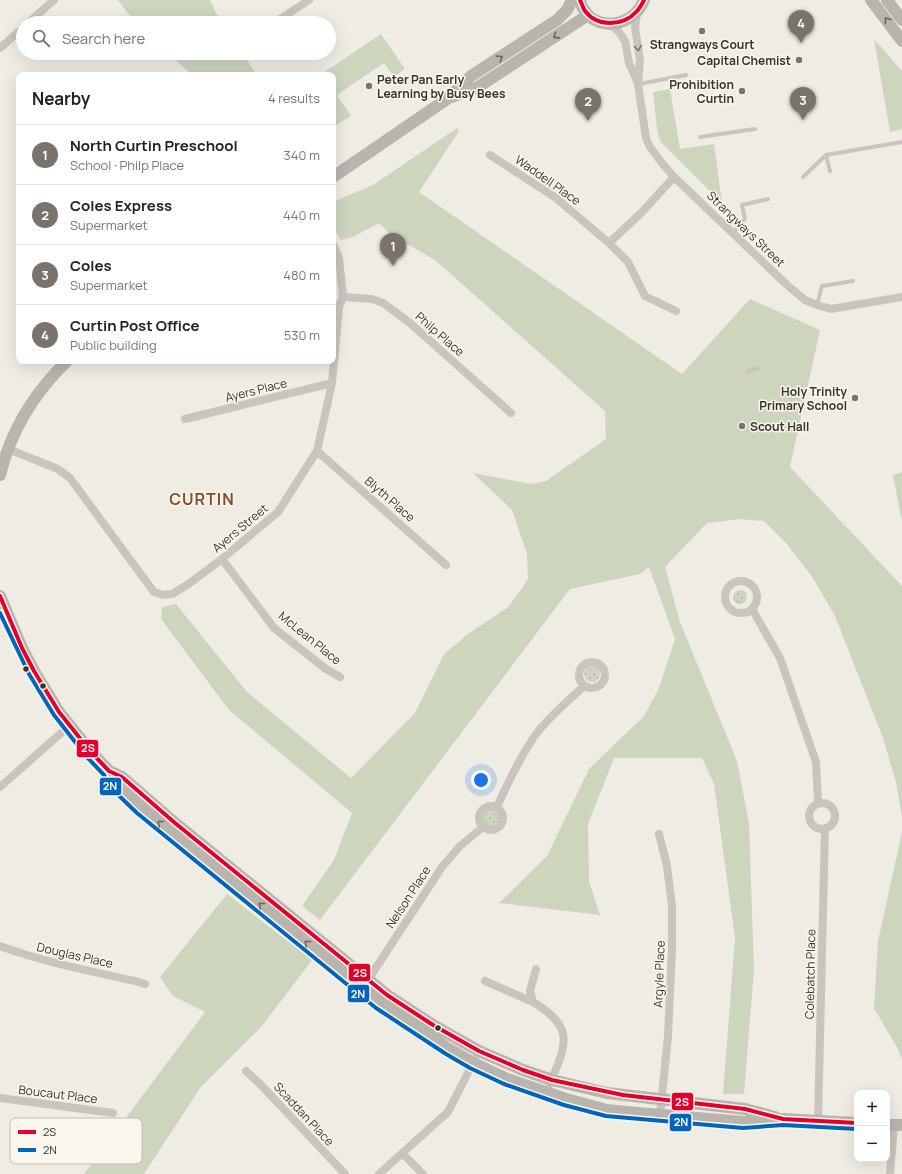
<!DOCTYPE html>
<meta charset="utf-8">
<style>
:root{--surface:#fff;--page:#f6f6f6;--text:#222;--muted:#767676;--line:#e0e0e0;--accent:#79736c}
body{margin:0;font-family:Manrope,sans-serif;background:var(--page);color:var(--text)}
.controls{position:absolute;right:12px;bottom:12px;display:grid;overflow:hidden;border-radius:8px;box-shadow:0 4px 16px #0002}
.controls button{width:36px;height:36px;display:grid;place-items:center;padding:0;border:0;border-bottom:1px solid var(--line);background:var(--surface);color:var(--text);font:20px sans-serif}
.you{position:absolute;left:481px;top:780px;width:14px;height:14px;margin:-10px;border:3px solid #fff;border-radius:50%;background:#1a73e8;box-shadow:0 0 0 6px #1a73e833}
.badge{display:grid;place-items:center;width:26px;height:26px;border-radius:50%;background:var(--accent);color:#fff;font-size:13px;font-weight:700}
.pin{position:absolute;translate:-50% -33px;filter:drop-shadow(0 1px 2px #0008)}
.pin::after{content:'';position:absolute;top:21px;width:14px;height:12px;background:inherit;clip-path:polygon(0 0,100% 0,50% 100%)}
.list{margin:0;padding:0;list-style:none}
h2{display:flex;justify-content:space-between;align-items:center;height:52px;margin:0;padding:0 16px;font-size:17px}
h2 small{font-size:13px;font-weight:400;color:var(--muted)}
.list li{display:grid;grid-template-columns:26px 1fr auto;gap:12px;align-items:center;box-sizing:border-box;height:60px;padding:0 16px;border-top:1px solid var(--line)}
.list b{display:block;font-size:15px;white-space:nowrap}
.list p{margin:0;font-size:13px;white-space:nowrap;color:var(--muted)}
.list em{font-size:13px;font-style:normal;color:var(--muted)}
.icon{flex:none;width:22px;height:22px;fill:none;stroke:currentColor;stroke-width:2;stroke-linecap:round;stroke-linejoin:round}
.map{position:relative;flex:none;width:902px;height:1174px;overflow:hidden}
.search{position:absolute;background:var(--surface);box-shadow:0 4px 16px #0002;left:16px;top:16px;width:320px;height:44px;display:flex;align-items:center;gap:10px;box-sizing:border-box;padding:0 14px;border-radius:22px;color:var(--muted);font-size:15px}
.panel{position:absolute;background:var(--surface);box-shadow:0 4px 16px #0002;left:16px;top:72px;width:320px;height:292px;border-radius:8px}
.map>svg:first-child{display:block}
</style>
<div class="map">
<svg width="902" height="1174" viewBox="0 0 902 1174">
<defs>
<pattern id="grass-dots" width="8" height="8" patternUnits="userSpaceOnUse"><rect width="8" height="8" fill="#cdd5bf"/><path d="M2 2h.1M6 6h.1" fill="none" stroke="#b1b7a4" stroke-width="1.8" stroke-linecap="round"/></pattern>
</defs>
<rect width="100%" height="100%" fill="#efece4"/>
<!-- grass -->
<path fill="url(#grass-dots)" d="M733 597a7 7 0 1 1 14 0a7 7 0 1 1-14 0Z
M584 674a8 8 0 1 1 16 0a8 8 0 1 1-16 0Z
M482 818a9 9 0 1 1 18 0a9 9 0 1 1-18 0Z"/>
<!-- park -->
<path fill="#cdd5bf" d="M118,0h92l11,23h-86z
M381,34l24,35 -15,11 3,-4 -9,-13 -47,32 14,21 -18,11v-52h-13z
M874,39l28,32v58l-12,3z
M168,53h74l15,22h-65z
M670,89l10,60 34,-5 8,59 -62,-62 -3,-12 -4,-37z
M457,128l2,3 -40,61 263,182 68,-75 70,31 -30,137 112,119v232l-6,-36 -13,-44 -48,-122 -22,-38 -26,-34 -23,-23 -25,-2 -32,4 -42,44 15,55 57,139 12,62 5,146 -10,125h-21l12,-156 -21,-154 -12,-26h-88l-26,66 1,57 11,34 -101,-12 48,-47 42,-87 55,-53 15,-28 16,-49 -26,-72 -9,7 -70,15 -250,331 -18,-14 32,-46 18,-47 -123,-103 -68,-91 1,-12 14,-3 71,88 104,86 64,-65 29,-59 24,-20 39,-26 16,-21 5,-9 -1,-24 -15,-44 -39,-37 59,11 14,-3 60,-42 -1,-28 -170,-151 -44,-25 -12,-12 -26,14 -12,3 -8,-13v-25l2,-1 38,-16z
M902,472v45h-1l-8,-42z
M902,832v227l-3,-8 -25,-43 4,-67z
M227,894l85,66 -50,66 -62,62 -56,86h-60l121,-162 -32,-16 -13,-19z"/>
<g fill="none" stroke-linecap="round" stroke-linejoin="round">
<!-- lane -->
<path stroke="#c9c4bd" stroke-width="4" d="M639,84l47,-9
M700,137l55,-8
M826,155l4,16
M803,177l23,-22 76,-13
M733,233l12,-14 -3,-14 26,-6
M817,305l5,-19 31,-5
M747,372l11,-4"/>
<!-- street -->
<path stroke="#c9c4bd" stroke-width="8" d="M637,13l-2,14 5,33 -2,24 8,54 4,9 11,15 13,15 113,108 18,15 12,5 14,4 71,-12
M28,23l26,-23
M274,23l35,-23
M610,24l9,8 6,9 4,22 9,20
M0,48l23,-20
M490,155l66,43 53,45 19,19 17,34 31,15
M609,243l32,-30 33,-36
M343,297l29,2 11,4 7,5 20,15 101,90
M185,419l147,-36
M8,449l50,20 12,9 84,114 9,3 9,-1 15,-9 35,-26 56,-47 39,-61 15,-68 7,-76 4,-10 -4,-39 -6,-14
M317,451l129,114
M222,559l52,69 52,41 14,8
M725 597a16 16 0 1 1 32 0a16 16 0 1 1-32 0Z
M752,609l28,49 36,104 2,41
M579 675a13 13 0 1 1 26 0a13 13 0 1 1-26 0Z
M0,787l69,-61
M809 816a13 13 0 1 1 26 0a13 13 0 1 1-26 0Z
M479 818a12 12 0 1 1 24 0a12 12 0 1 1-24 0Z
M497,807c11,-25 23,-50 39,-73 14,-18 32,-33 48,-48
M659,834l8,32 5,40v43l-4,87 -8,79
M0,946c44,16 89,25 135,35l10,3
M536,969l-6,22 3,11c43,26 33,42 17,82
M485,981l48,21
M366,983l76,-116 18,-21 23,-19
M246,1071l16,15 83,88
M0,1098l113,15
M818,1121l7,-293
M402,1153l21,21
M379,1174l69,-62 27,-53
M890,1174l4,-49"/>
<!-- secondary -->
<path stroke="#b9b4ae" stroke-width="12" d="M580,0c7,32 52,31 64,0
M871,0l31,41
M887,0l15,20
M452,97l26,-10 110,-72
M333,177l114,-78 24,-23 86,-56 10,-10 5,-10
M0,475c11,-45 34,-82 67,-114
M0,596l22,52 12,23 25,41 32,40 18,19 7,13 25,24 239,195 69,46 24,14 34,16 59,20 41,11 19,2 118,10 39,-3 74,4
M109,771l13,6 53,46 212,172 46,30 46,26 44,19 29,10 55,13 138,16 30,8
M887,1125h15"/>
<!-- bus-1 casing -->
<g stroke="#faf6ed" stroke-width="7">
<path id="bus-1" d="M580,0c2,4 3,8 5,11 13,17 39,15 52,0 3,-3 5,-7 7,-11
M0,596l22,52 12,23 25,41 32,40 18,19 13,6 53,46 212,172 46,30 46,26 44,19 29,10 71,15 122,14 38,10 74,4"/>
</g>
<!-- bus-2 casing -->
<g stroke="#faf6ed" stroke-width="7">
<path id="bus-2" d="M0,613l29,61 25,41 32,41 18,19 7,13 26,25 239,195 70,46 24,14 34,16 60,21 42,11 137,12 40,-3 74,4"/>
</g>
<!-- bus-1 -->
<use href="#bus-1" stroke="#e4002b" stroke-width="4"/>
<!-- bus-2 -->
<use href="#bus-2" stroke="#0065bd" stroke-width="4"/>
</g>
<!-- one-way arrows -->
<defs><path id="oneway-chevron" d="M-2-3.5L2.5 0L-2 3.5" fill="none" stroke-width="1.6" stroke-linecap="round" stroke-linejoin="round"/></defs>
<g stroke="#6d665f">
<use href="#oneway-chevron" transform="translate(887 20) rotate(-127)"/>
<use href="#oneway-chevron" transform="translate(556 36) rotate(147)"/>
<use href="#oneway-chevron" transform="translate(500 58) rotate(-33)"/>
<use href="#oneway-chevron" transform="translate(160 823) rotate(-141)"/>
<use href="#oneway-chevron" transform="translate(261 905) rotate(-141)"/>
<use href="#oneway-chevron" transform="translate(307 943) rotate(-141)"/>
</g>
<use stroke="#7a746d" href="#oneway-chevron" transform="translate(638 48) rotate(82)"/>
<!-- markers -->
<g fill="#79736c" stroke="#faf6ed" stroke-width="1.5">
<circle cx="702" cy="31" r="4"/>
<circle cx="799" cy="60" r="4"/>
<circle cx="369" cy="86" r="4"/>
<circle cx="742" cy="91" r="4"/>
<circle cx="855" cy="398" r="4"/>
<circle cx="742" cy="426" r="4"/>
</g>
<g fill="#3a322b" stroke="#faf6ed" stroke-width="1.5">
<circle cx="26" cy="669" r="3.5"/>
<circle cx="43" cy="686" r="3.5"/>
<circle cx="438" cy="1028" r="3.5"/>
</g>
<g text-anchor="middle" dominant-baseline="central" stroke-width="3" stroke-linejoin="round" paint-order="stroke">
<!-- poi labels -->
<g font-size="12" font-weight="bold" fill="#3a322b" stroke="#faf6ed" text-anchor="end">
<text x="702" y="44" text-anchor="middle">Strangways Court</text>
<text x="791" y="60">Capital Chemist</text>
<text x="377" y="79" text-anchor="start">Peter Pan Early<tspan x="377" dy="14">Learning by Busy Bees</tspan></text>
<text x="734" y="84">Prohibition<tspan x="734" dy="14">Curtin</tspan></text>
<text x="847" y="391">Holy Trinity<tspan x="847" dy="14">Primary School</tspan></text>
<text x="750" y="426" text-anchor="start">Scout Hall</text>
</g>
<!-- street labels -->
<g font-size="12" fill="#3a322b" stroke="#faf6ed">
<text transform="translate(548 180) rotate(35)">Waddell Place</text>
<text transform="translate(746 229) rotate(44)">Strangways Street</text>
<text transform="translate(440 334) rotate(41)">Philp Place</text>
<text transform="translate(256 390) rotate(-14)">Ayers Place</text>
<text transform="translate(390 499) rotate(41)">Blyth Place</text>
<text transform="translate(240 528) rotate(-40)">Ayers Street</text>
<text transform="translate(310 638) rotate(39)">McLean Place</text>
<text transform="translate(408 897) rotate(-57)">Nelson Place</text>
<text transform="translate(75 955) rotate(13)">Douglas Place</text>
<text transform="translate(659 974) rotate(-88)">Argyle Place</text>
<text transform="translate(810 974) rotate(-89)">Colebatch Place</text>
<text transform="translate(58 1094) rotate(7)">Boucaut Place</text>
<text transform="translate(304 1114) rotate(47)">Scaddan Place</text>
</g>
<!-- district labels -->
<g font-size="16" font-weight="bold" letter-spacing="1" fill="#884b24" stroke="#faf6ed">
<text x="202" y="499">CURTIN</text>
</g>
</g>
<!-- legend -->
<rect x="10" y="1118" width="132" height="46" rx="6" fill="#faf6ed" stroke="#c0bbb3" stroke-width="1"/>
<rect x="18" y="1130" width="18" height="4" fill="#e4002b"/>
<rect x="18" y="1148" width="18" height="4" fill="#0065bd"/>
<g font-size="11" fill="#3a322b">
<text x="43" y="1136">2S</text>
<text x="43" y="1154">2N</text>
</g>
<g stroke="#faf6ed" stroke-width="1.5">
<rect x="76" y="739" width="23" height="19" rx="4" fill="#e4002b"/>
<rect x="99" y="777" width="23" height="19" rx="4" fill="#0065bd"/>
<rect x="348" y="963" width="23" height="19" rx="4" fill="#e4002b"/>
<rect x="347" y="984" width="23" height="19" rx="4" fill="#0065bd"/>
<rect x="671" y="1092" width="23" height="19" rx="4" fill="#e4002b"/>
<rect x="669" y="1113" width="23" height="19" rx="4" fill="#0065bd"/>
</g>
<g font-size="11" text-anchor="middle" font-weight="bold" fill="#fff">
<text x="88" y="752">2S</text>
<text x="110" y="790">2N</text>
<text x="360" y="977">2S</text>
<text x="358" y="998">2N</text>
<text x="682" y="1106">2S</text>
<text x="681" y="1126">2N</text>
</g>
</svg>
<div class="controls">
<button>+</button>
<button>−</button>
</div>
<div class="you"></div>
<div class="pin badge" style="left:393px;top:266px">1</div>
<div class="pin badge" style="left:588px;top:121px">2</div>
<div class="pin badge" style="left:803px;top:120px">3</div>
<div class="pin badge" style="left:801px;top:43px">4</div>
<div class="search"><svg class="icon" aria-label="search" viewBox="0 0 24 24"><circle cx="10" cy="10" r="6"/><path d="M15 15l6 6"/></svg>Search here</div>
<section class="panel">
<h2>Nearby<small>4 results</small></h2>
<ul class="list">
<li><span class="badge">1</span><div><b>North Curtin Preschool</b><p>School · Philp Place</p></div><em>340 m</em></li>
<li><span class="badge">2</span><div><b>Coles Express</b><p>Supermarket</p></div><em>440 m</em></li>
<li><span class="badge">3</span><div><b>Coles</b><p>Supermarket</p></div><em>480 m</em></li>
<li><span class="badge">4</span><div><b>Curtin Post Office</b><p>Public building</p></div><em>530 m</em></li>
</ul>
</section>
</div>
